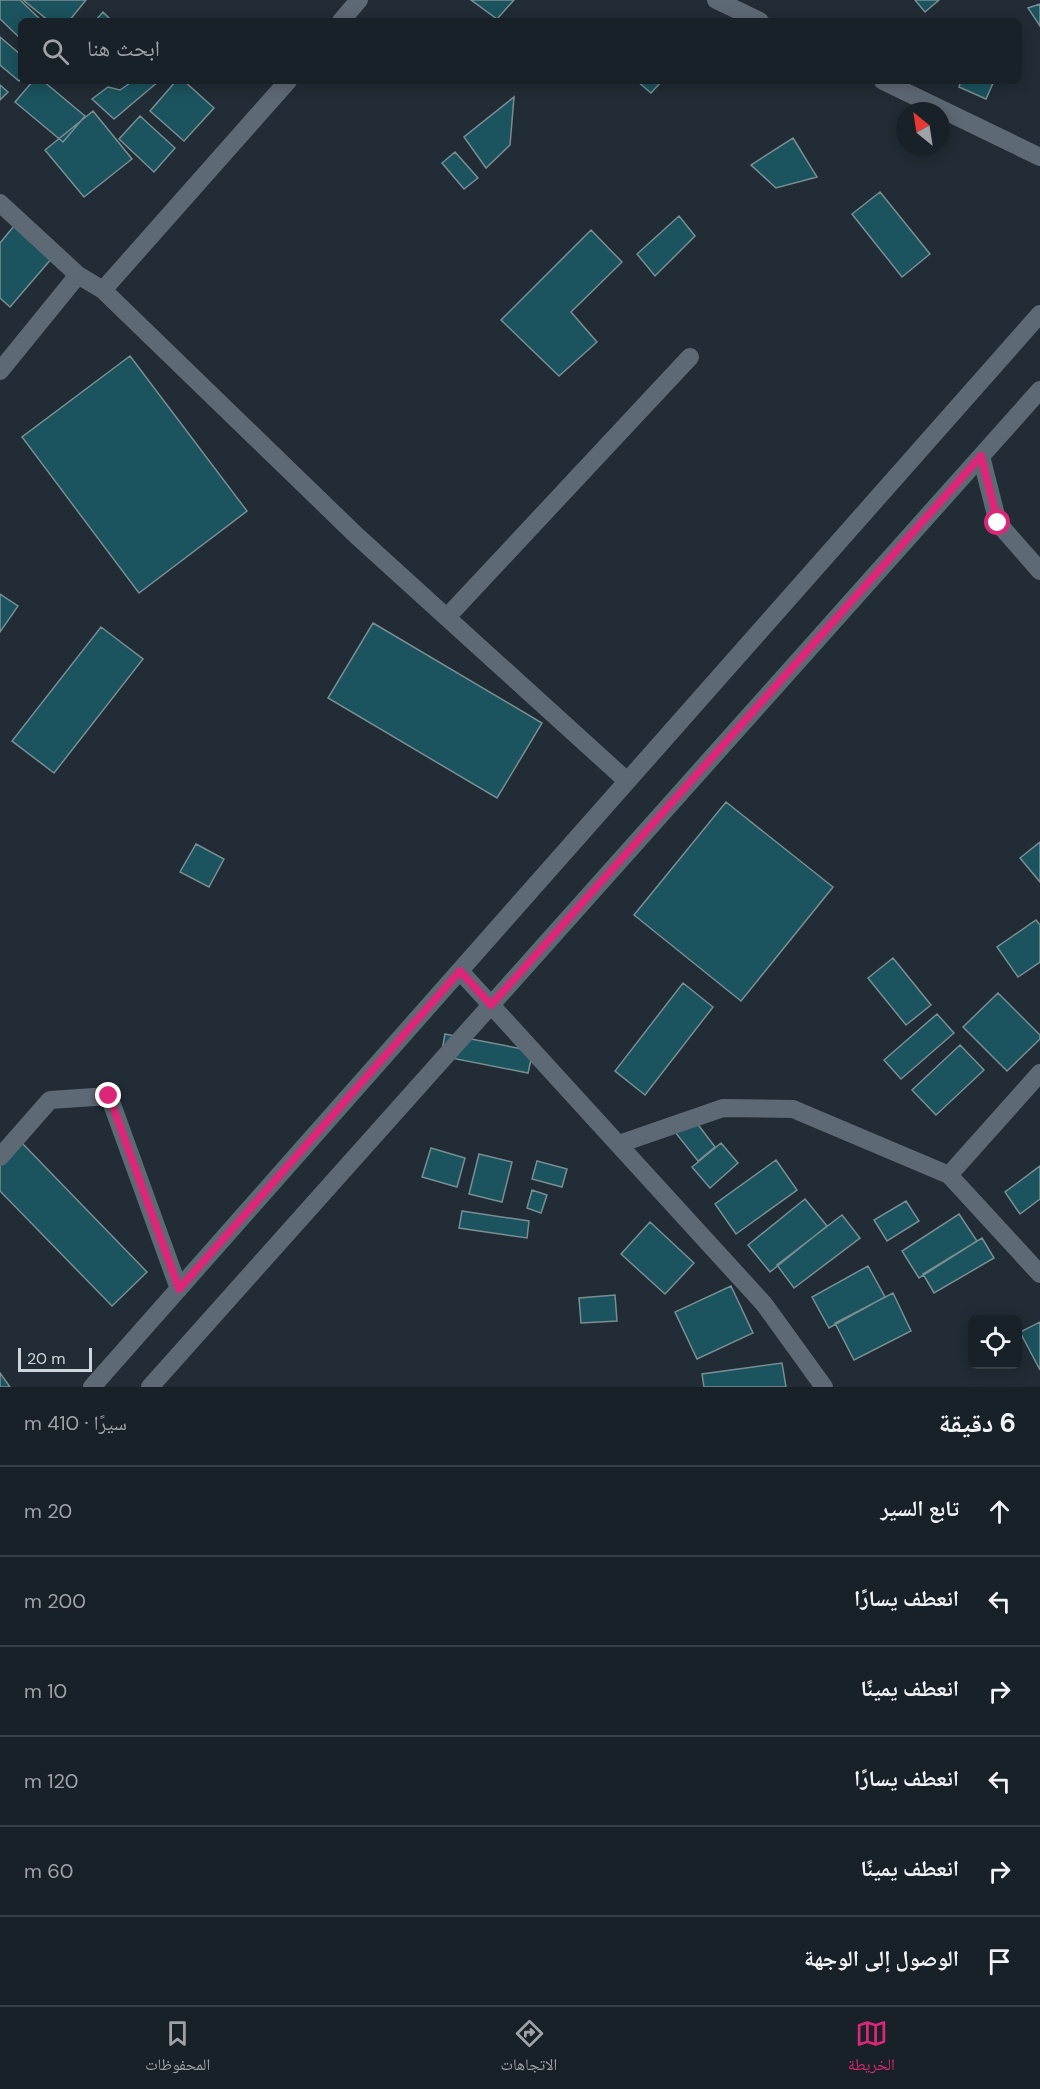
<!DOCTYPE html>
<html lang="ar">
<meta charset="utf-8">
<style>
:root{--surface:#192128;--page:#262e34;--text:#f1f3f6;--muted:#9fa3a8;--line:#373e45;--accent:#db2777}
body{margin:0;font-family:"DM Sans","Noto Naskh Arabic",sans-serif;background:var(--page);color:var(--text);direction:rtl}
.controls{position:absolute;right:18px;bottom:18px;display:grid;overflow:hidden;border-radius:9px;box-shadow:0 3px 15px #0003}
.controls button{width:54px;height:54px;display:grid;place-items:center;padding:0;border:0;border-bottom:2px solid var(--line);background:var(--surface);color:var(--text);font:30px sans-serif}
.compass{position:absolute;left:896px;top:102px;width:54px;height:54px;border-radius:50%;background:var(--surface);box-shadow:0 3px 15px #0003;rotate:330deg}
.scale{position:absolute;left:18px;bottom:15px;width:74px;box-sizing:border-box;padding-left:6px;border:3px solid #ced5dc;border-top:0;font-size:16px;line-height:21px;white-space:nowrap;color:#ced5dc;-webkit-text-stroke:4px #212c36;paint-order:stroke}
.stop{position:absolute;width:18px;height:18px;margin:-14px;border:4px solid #db2777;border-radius:50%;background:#fff}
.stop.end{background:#db2777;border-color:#fff;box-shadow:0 2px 6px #0008}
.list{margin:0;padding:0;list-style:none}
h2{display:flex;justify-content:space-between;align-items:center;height:78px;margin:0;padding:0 24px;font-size:26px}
h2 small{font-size:20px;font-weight:400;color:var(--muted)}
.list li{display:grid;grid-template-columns:39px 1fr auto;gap:18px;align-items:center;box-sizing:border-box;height:90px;padding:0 24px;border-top:2px solid var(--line)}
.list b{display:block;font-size:22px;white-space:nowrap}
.list em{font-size:20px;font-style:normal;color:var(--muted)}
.icon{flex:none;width:33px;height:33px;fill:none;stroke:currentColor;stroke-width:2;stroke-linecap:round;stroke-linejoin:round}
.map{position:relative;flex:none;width:1040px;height:1387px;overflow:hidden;direction:ltr}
.search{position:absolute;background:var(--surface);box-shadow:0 3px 15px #0003;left:18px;right:18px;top:18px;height:66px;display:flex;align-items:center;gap:15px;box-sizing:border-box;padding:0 21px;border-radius:9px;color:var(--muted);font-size:22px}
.sheet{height:618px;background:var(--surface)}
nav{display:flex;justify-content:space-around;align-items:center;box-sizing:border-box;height:84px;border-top:2px solid var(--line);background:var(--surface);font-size:16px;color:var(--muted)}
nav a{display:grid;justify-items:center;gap:3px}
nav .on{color:var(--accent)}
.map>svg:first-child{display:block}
</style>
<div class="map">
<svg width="1040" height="1387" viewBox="0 0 1040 1387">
<rect width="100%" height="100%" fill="#212c36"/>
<!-- building -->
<path fill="#1b535e" stroke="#7a8e92" stroke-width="1.5" d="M0,0h20l22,21h-21v18l-21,-20z
M23,0h63l-17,21h-20z
M471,0h43l-17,19z
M915,0h24l-14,12z
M1040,4v22l-12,-18z
M103,12l9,9h-17z
M0,37l21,18v24l-2,2 -19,-16z
M33,81h10l42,35 -22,26 -48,-40z
M133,81h26l-45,38 -22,-20 16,-12 12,3z
M176,81h8l30,27 -30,33 -34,-30z
M637,81h25l-11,12z
M961,81h33l-8,18 -27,-12z
M0,85l8,7 -8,8z
M514,97l-4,48 -24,23 -22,-31z
M93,111l39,48 -48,38 -39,-47z
M140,116l35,32 -21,24 -35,-33z
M793,138l24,39 -41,11 -25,-23z
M455,152l23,26 -14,11 -22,-26z
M880,192l50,62 -28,23 -50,-63z
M679,216l16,20 -40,40 -18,-22z
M14,226l38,32 -42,49 -10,-9v-55z
M591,230l31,32 -51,50 26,30 -38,34 -58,-56z
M130,356l117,155 -108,82 -117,-156z
M0,594l18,12 -18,26z
M373,623l169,100 -45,75 -169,-100z
M101,627l42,32 -89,114 -42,-32z
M726,802l107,85 -92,114 -107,-86z
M1040,842v40l-20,-24z
M196,844l28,15 -15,28 -29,-15z
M1036,920l4,5v37l-22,15 -21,-30z
M893,958l38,47 -25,20 -38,-47z
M683,983l30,24 -68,88 -30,-24z
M998,993l42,42v4l-33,32 -44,-44z
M937,1014l17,19 -53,46 -17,-19z
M445,1034l88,17 -5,22 -87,-17z
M960,1045l24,25 -48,45 -24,-25z
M693,1118l22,29 -17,14 -23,-29z
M21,1142l126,130 -35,34 -112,-115v-29z
M721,1143l17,20 -28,25 -18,-21z
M431,1148l34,10 -8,29 -35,-10z
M479,1154l33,8 -10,40 -33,-8z
M776,1160l21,30 -61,44 -21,-30z
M537,1161l30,8 -5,18 -30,-8z
M1040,1166v33l-20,15 -15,-22z
M532,1190l15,5 -6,18 -14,-5z
M805,1199l22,27 -57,46 -22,-27z
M906,1201l13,20 -32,20 -13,-21z
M462,1211l67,10 -2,17 -68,-10z
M959,1214l18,27 -58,37 -17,-27z
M842,1215l18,23 -66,50 -17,-23z
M650,1222l44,41 -29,31 -44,-40z
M982,1238l12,20 -60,35 -11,-19z
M868,1266l17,31 -56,31 -17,-31z
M731,1286l22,47 -56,26 -22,-47z
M893,1293l18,38 -57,29 -19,-37z
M615,1295l2,26 -36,2 -2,-25z
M1040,1322v48l-20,-38z
M782,1363l4,24h-82l-2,-13z
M0,1373l10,14h-10z"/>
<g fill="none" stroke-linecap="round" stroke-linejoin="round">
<!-- minor -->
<path stroke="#5d6975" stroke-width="18" d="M716,0l44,21
M341,21l18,-21
M883,81l157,76
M0,203l78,72 25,15 254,246 270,245
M103,290l185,-209
M0,371l78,-96
M981,456l17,67 42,48
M447,617l243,-260
M460,971l304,333 60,83
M619,1144l104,-36 70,1 156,66 91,99
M0,1157l50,-57 59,-4 70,193
M949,1175l91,-102
M92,1387l948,-1073
M150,1387l890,-997"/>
</g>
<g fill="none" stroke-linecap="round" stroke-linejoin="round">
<!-- route -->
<path stroke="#db2777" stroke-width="8" d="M109,1096l70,193 281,-318 31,34 490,-549 17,67"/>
</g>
</svg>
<div class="controls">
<button><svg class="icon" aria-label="locate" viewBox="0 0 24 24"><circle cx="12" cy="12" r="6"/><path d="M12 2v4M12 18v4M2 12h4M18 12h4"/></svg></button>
</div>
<svg class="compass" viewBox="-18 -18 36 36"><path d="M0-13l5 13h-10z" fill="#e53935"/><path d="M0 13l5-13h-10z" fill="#9fa3a8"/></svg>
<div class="scale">20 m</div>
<div class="stop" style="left:998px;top:523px"></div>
<div class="stop end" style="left:109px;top:1096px"></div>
<div class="search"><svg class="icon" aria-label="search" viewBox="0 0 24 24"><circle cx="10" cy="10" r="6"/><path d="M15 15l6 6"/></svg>ابحث هنا</div>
</div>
<section class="sheet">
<h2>6 دقيقة<small>سيرًا · 410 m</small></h2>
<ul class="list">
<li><svg class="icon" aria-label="ahead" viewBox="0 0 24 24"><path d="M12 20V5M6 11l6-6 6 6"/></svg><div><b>تابع السير</b></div><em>20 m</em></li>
<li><svg class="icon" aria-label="left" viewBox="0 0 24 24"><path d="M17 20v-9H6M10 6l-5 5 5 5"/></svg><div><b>انعطف يسارًا</b></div><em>200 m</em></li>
<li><svg class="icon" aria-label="right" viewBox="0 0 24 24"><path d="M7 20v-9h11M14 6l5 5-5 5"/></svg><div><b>انعطف يمينًا</b></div><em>10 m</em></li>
<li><svg class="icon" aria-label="left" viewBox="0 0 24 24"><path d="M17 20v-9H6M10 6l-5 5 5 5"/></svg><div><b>انعطف يسارًا</b></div><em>120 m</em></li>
<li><svg class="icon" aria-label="right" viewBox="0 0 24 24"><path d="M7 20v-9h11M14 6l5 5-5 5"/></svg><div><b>انعطف يمينًا</b></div><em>60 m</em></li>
<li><svg class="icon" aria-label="arrive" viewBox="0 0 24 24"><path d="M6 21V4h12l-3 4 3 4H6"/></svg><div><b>الوصول إلى الوجهة</b></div></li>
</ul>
</section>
<nav>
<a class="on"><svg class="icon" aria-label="map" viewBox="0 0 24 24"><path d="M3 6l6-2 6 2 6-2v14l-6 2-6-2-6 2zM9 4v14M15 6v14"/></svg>الخريطة</a>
<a><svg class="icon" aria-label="directions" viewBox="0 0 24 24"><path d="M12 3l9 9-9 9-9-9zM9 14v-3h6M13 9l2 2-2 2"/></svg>الاتجاهات</a>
<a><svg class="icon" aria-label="saved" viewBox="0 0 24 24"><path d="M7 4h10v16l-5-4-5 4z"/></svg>المحفوظات</a>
</nav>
